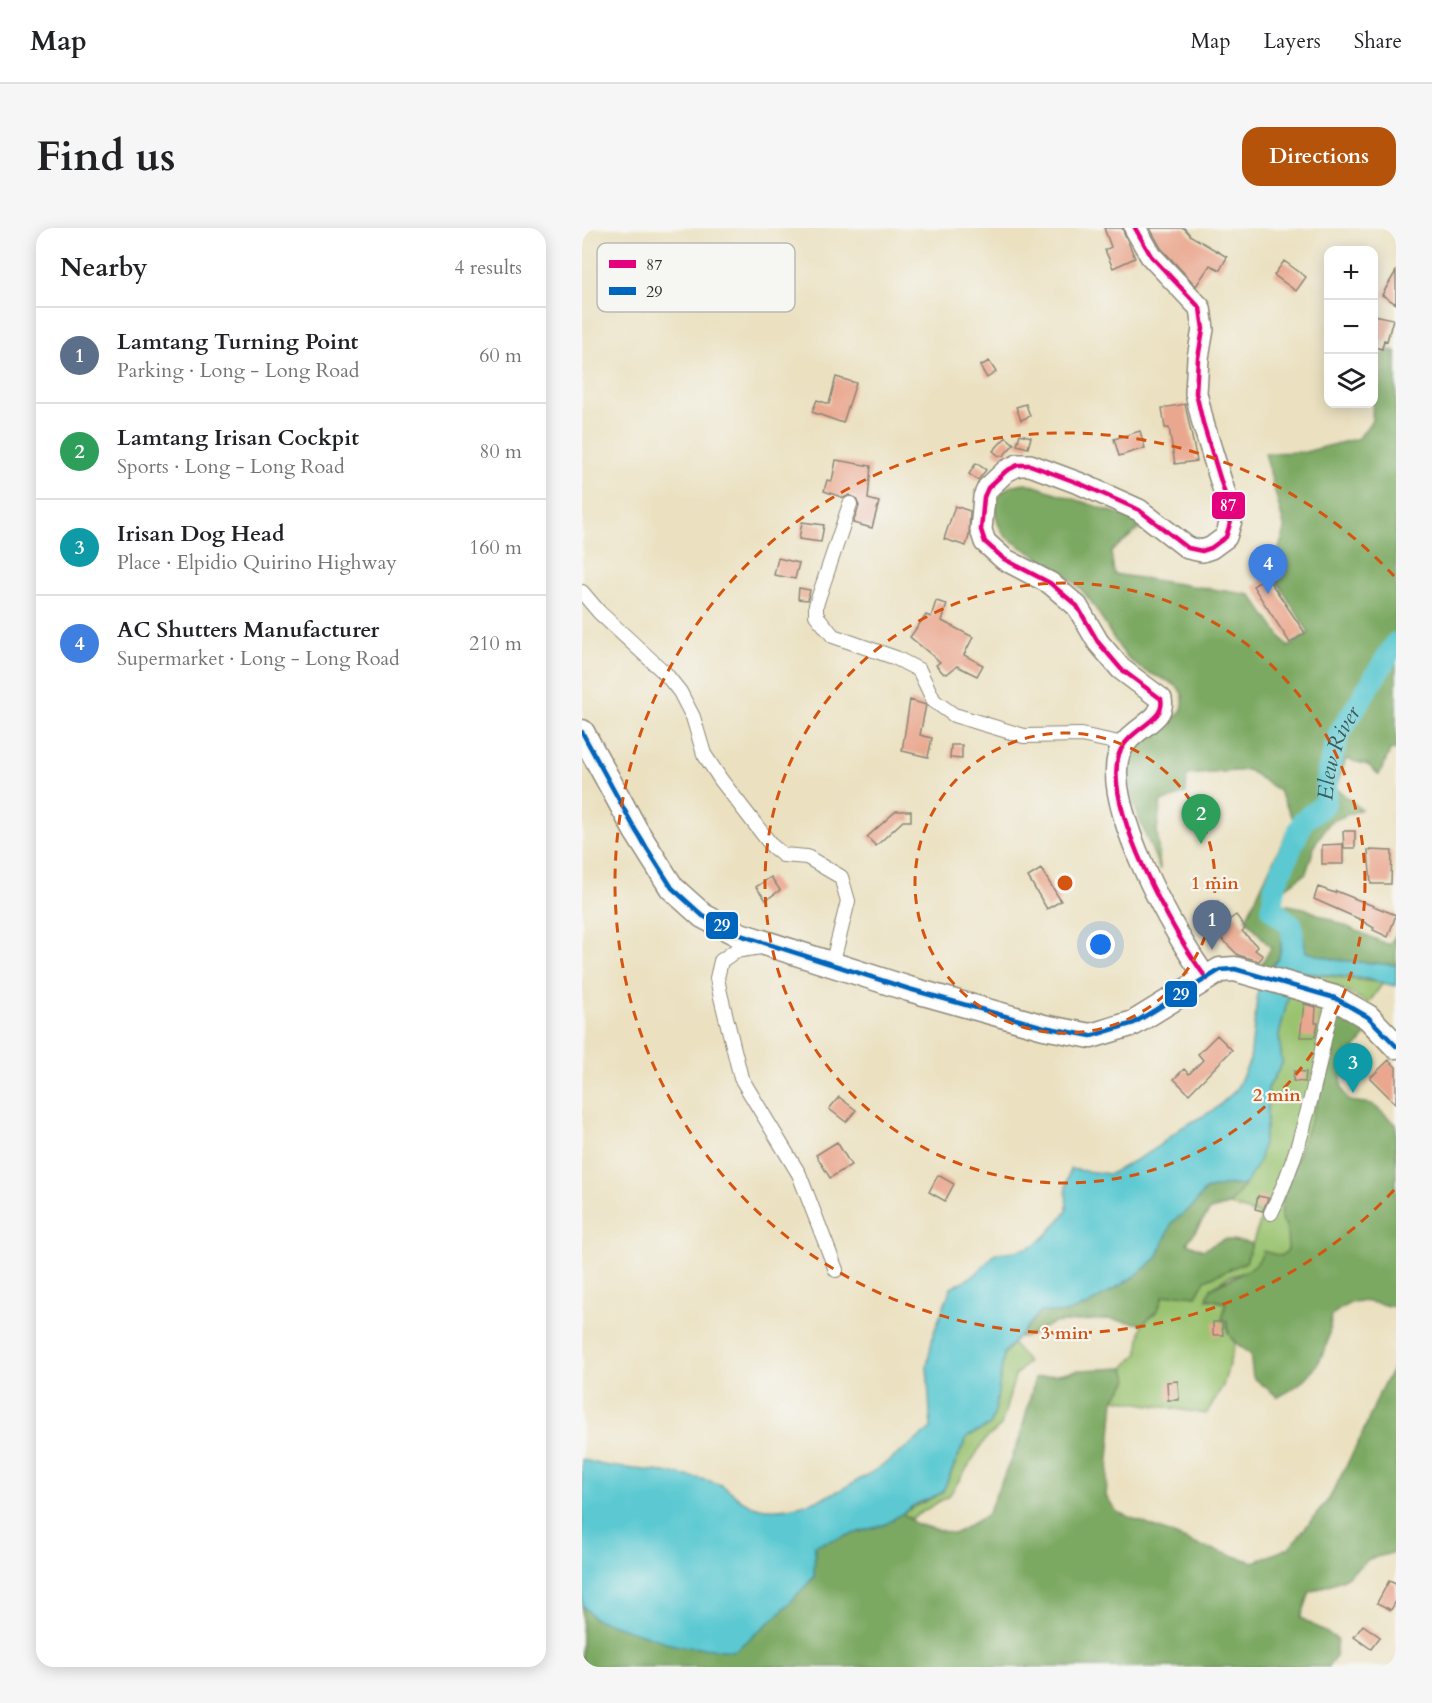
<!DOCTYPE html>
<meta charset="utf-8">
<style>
:root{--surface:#fff;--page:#f6f6f6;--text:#202124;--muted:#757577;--line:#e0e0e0;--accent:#b45309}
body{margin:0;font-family:Cardo,serif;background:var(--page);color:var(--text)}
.controls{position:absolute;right:18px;top:18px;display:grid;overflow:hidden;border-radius:12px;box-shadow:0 3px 15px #0003}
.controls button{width:54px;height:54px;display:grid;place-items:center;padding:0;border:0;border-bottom:2px solid var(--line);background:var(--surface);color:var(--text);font:30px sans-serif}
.you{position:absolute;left:519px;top:717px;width:21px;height:21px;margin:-15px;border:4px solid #fff;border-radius:50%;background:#1a73e8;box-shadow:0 0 0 9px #1a73e833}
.badge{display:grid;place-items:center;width:39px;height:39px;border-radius:50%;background:var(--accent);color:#fff;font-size:20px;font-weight:700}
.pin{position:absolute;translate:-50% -50px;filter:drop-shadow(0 2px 3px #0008)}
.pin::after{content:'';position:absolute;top:32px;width:21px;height:18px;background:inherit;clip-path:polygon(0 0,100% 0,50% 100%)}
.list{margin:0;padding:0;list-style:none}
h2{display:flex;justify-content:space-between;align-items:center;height:78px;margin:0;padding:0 24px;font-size:26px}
h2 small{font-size:20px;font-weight:400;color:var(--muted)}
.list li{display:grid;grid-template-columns:39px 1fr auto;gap:18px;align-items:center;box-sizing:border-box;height:96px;padding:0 24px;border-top:2px solid var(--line)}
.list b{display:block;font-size:22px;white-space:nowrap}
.list p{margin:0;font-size:20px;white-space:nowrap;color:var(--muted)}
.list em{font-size:20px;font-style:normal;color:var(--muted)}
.icon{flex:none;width:33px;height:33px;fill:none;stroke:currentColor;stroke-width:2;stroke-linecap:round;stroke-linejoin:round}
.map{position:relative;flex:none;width:814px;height:1439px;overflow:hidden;border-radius:18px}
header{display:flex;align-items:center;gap:36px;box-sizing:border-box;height:84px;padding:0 30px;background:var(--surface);border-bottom:2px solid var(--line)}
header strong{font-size:28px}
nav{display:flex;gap:33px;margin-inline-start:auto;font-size:21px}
.intro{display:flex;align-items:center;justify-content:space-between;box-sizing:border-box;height:144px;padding:0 36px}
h1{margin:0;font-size:42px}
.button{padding:15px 27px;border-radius:18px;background:var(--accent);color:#fff;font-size:21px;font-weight:700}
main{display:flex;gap:36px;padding:0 36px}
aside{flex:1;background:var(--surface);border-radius:18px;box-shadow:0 3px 15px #0003}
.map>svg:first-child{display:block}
</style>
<header>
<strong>Map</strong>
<nav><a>Map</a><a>Layers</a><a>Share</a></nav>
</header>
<div class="intro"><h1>Find us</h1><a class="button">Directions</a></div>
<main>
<aside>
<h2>Nearby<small>4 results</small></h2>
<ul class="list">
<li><span class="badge" style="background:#5c6f8a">1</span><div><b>Lamtang Turning Point</b><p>Parking · Long - Long Road</p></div><em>60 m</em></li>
<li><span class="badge" style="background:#2e9e5b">2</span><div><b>Lamtang Irisan Cockpit</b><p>Sports · Long - Long Road</p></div><em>80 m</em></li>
<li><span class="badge" style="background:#0f9aa8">3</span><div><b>Irisan Dog Head</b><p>Place · Elpidio Quirino Highway</p></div><em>160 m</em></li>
<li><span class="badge" style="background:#3f7fe0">4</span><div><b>AC Shutters Manufacturer</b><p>Supermarket · Long - Long Road</p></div><em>210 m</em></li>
</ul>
</aside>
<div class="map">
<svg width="814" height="1439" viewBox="0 0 814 1439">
<rect width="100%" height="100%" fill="#f6f6f2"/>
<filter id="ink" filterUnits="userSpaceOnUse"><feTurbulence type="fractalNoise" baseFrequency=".0167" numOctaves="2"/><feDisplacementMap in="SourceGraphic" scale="12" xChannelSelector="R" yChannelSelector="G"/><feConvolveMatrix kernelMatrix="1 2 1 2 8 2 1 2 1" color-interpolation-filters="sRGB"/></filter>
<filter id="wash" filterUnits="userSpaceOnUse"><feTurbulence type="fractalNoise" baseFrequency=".008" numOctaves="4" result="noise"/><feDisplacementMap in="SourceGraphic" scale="24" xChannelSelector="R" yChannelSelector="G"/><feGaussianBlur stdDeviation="1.35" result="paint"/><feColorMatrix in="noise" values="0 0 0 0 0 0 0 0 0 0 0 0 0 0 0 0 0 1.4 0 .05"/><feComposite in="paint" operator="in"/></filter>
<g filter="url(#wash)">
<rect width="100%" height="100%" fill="#ebe1c1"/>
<!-- green -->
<path fill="#9ac370" stroke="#62774e" stroke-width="1.5" d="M718,744l83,11 -15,21c-22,-17 -49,-21 -75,-27z
M707,763l45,20 2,38 -7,14 -42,164 1,23 -7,6 -20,5 -10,9 -23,7 -17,11 -4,11 19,4 1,28 8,12 -12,43 -17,28 -92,-15 15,-20 -5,-11 14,-15 4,-29 16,-14 4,-14 17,-2 17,2 9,-16 41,-18 16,-46 -33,-11 16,-20 22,-63 1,-34 14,-24 -3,-29z
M431,1116l15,18 -13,14 -14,50 -16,14 -36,56 -39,23 -8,-6 40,-20 25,-56 23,-12 5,-14 9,-58z"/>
<!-- forest -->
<path fill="#7ba962" stroke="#536a46" stroke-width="1.5" d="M808,122l6,2v399l-5,-2 -12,26 -11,-10 -22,-6 -10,29 25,21 -31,13 -14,20 -10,31 -21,15 -6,12 3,4 22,4 85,37 7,-10v30l-60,-5 -30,-8 -3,-18 -20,1 -4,23 -10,12 -10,-2 12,-20 -25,-29 47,-100 -14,-28 -31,-21 -61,5 -1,18 -25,9 -4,28 3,40c-10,-28 -38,-79 -28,-108 4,-12 17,-30 27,-36 13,-9 26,-9 24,-28 -2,-18 -31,-21 -43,-30 -24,-16 -34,-47 -51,-69 -21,-29 -55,-42 -83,-62 -18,-24 -13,-51 20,-54l105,35 11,8 -31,26 3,22 137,21 37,52 21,-14 -38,-61 14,-42 -20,-77 40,-1 54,-14 13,-18 2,-50 3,-13z
M752,783l38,18c-18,19 -44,47 -23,72l23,3 24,20v183c-32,-5 -38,-14 -65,9 -1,38 -18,64 -53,81l-25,-20 -3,-23c-13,-10 -24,-16 -23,-33l-5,-1 4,-17 -19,-5 4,-10c18,-11 47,-15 52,-37l18,5 7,-6 -1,-23 -6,-7 2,-23 53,-148 -9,-5z
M645,957h18l-16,20 -19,5 -23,33 16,7 21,-11 28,4 -6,19 -41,18 -9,16 -17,-2 -16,2 -5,14 -16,14 -34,-5 -55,4 -26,14h-8l21,-25 25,1 23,-8 47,-29 22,-18 15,-36 20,-15 13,-17z
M814,1135v189l-27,7 -25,20 -34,13 -9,26 36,21 -2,19 -7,9h-746v-62l13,14 139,32 42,-34 38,-40 1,-32 71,-21 16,-11 14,11 38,10 33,-19 33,-77 15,-60 45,-8 44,-2 5,11 -15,20 -8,97 11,16 81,33 56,17 35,-14 40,-49 32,-62 21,-50z"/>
<!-- water -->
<path fill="#5cc9d2" stroke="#447a7e" stroke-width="1.5" d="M721,706l3,18 30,8 60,5v21l-30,-7 -66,-7 -7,5 -14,58 3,29 -14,24 -1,34 -7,37 -15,26h-18l-22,5 -13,17 -20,15 -15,36 -22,18 -47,29 -23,8 -25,-1 -36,41 -9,58 -5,14 -23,12 -25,56 -26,11 -30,20 -71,21 -1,32 -38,40 -42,34 -56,-5 -83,-27 -13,-14v-146c27,11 65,9 95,15 13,3 32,5 44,11 15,8 19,18 39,23 53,10 132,-46 171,-80l-4,-62 6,-31 12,-32 6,-15 24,-13 21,-22c43,-3 44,-10 71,-42l-1,-25 4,-17 40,5 42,-23 29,-23 33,-18 22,-20 14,-30 9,-78 20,-24 4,-23z"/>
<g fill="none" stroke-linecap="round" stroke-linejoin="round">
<!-- river -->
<path stroke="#5cc9d2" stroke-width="22" id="s1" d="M712,731l-2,-33 -20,-17 3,-24 28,-64 22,-17 3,-32 11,-38 57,-91"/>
</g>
<g id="blocks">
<!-- building -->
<path fill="#eaa78f" d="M522,0h18l13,30 -22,10 -8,-18 6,-3z
M568,0h34l7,8 36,21 -7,13 -10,-5 -14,21 -35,-38z
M702,33l22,16 -10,14 -22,-16z
M814,43v33l-14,-9z
M792,87l19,4 -6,22 -3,-1 -2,9 -8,-2z
M407,133l7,11 -9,6 -7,-12z
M254,149l20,6 -13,40 -31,-11 5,-12 12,4z
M444,176l4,12 -9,4 -5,-13z
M603,176l12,57 -22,3 -6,-36h-4l-3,-20z
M558,203l5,17 -26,8 -5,-17z
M438,206l11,3 -3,11 -11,-3z
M424,209l8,7 -11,12h-4l-6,-5z
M254,232l35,6 -3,33 11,3 -7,26 -19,-5 6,-17 -3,-8 -7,-3 -5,3 -20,-7 3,-11 5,1z
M394,235l10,7 -8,10 -9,-6z
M373,278l15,5 -1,25 -3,10 -22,-7z
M220,294l22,3 -3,17 -22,-3z
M196,330l21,5 -4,16 -21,-4z
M685,349l38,56 -15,10 -37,-57z
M217,360l11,2 -2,10 -10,-1z
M354,373l11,3 -5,17 31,16 -9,18 19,10 -6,11 -20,-10 -10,8 -4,-1 -7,-8 4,-3 -30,-25 16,-22 5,2z
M328,472l16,5 -6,30 12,3 -4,19 -26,-6z
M369,517h11v14l-12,-1z
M314,583h15v10h-8l-27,25 -9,-9z
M761,603h12v17h-11z
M761,616v20h-21v-19z
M786,622l24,1 -1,33h-20z
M459,641l20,32 -14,8 -19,-32z
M189,649l9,13 -14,10 -10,-13z
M736,659l17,6 1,-2 60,24 -8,22 -15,-7 1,-2 -15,-9 -45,-20z
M636,673l11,19 7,-5 10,13 -4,3 16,16 -3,3 8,6 -4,5 -21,-6 -18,-18 -15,-26z
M722,776l12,3 -1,16h3l-3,14h-15z
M635,807l15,15 -43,44 -15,-15 10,-10 5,5 14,-14 -5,-6z
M807,832l7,7v37l-26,-26z
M712,843l12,1 -1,10 -12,-1z
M257,869l17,13 -10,12 -17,-13z
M255,914l14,23 -21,13 -14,-23z
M356,947l16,9 -9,17 -16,-9z
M676,968l10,2 -5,13 -8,-2z
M631,1094h9l1,13h-10z
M596,1153l1,19h-11l-1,-18z
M807,1353l7,3v17l-5,9 -14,-7z
M781,1397l17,12 -9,12 -17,-12z"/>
</g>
</g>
<g filter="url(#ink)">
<use href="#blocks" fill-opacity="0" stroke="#8b8676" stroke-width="1.5"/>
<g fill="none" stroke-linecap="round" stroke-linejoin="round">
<!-- street casing -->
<g stroke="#8b8676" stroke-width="16">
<path id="street" d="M268,276l-34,101v10l17,21 63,22 23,12 15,31 20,14 70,21 57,-1 43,9
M0,364l17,20 66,61 15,19 13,25 11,37 17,26 51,66 11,9 24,2 34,20 7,24 -16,64
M179,719l-26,4 -14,10 -4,17 3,15 21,85 58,96 37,96
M689,985c22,-44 35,-92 46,-140 6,-25 9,-50 18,-75"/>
</g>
<!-- primary casing -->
<g stroke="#8b8676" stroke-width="24">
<path id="primary" d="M553,0l16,28 49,52 3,21 -5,29 -2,35 7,30 29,94 -6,20 -15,11 -9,3 -14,-3 -49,-38 -58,-26 -51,-19h-12l-12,6 -18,17 -4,9 -3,33 4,12 19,17 46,24 27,23 21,36 23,27 40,30c5,23 -32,28 -42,55 -17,51 56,183 88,225"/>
</g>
<!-- highway casing -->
<g stroke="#8b8676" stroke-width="27">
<path id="highway" d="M0,504l54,99 36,57 31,28 37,19 169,54 135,38 47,9 43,-13 86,-53 15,-1 100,29 33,19 28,29"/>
</g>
<!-- street -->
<use href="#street" stroke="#fff" stroke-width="14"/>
<!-- primary -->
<use href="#primary" stroke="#fff" stroke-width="21"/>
<!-- highway -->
<use href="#highway" stroke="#fff" stroke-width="24"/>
<!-- bus-1 casing -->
<g stroke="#f6f6f2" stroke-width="9">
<path id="bus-1" d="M553,0l16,28 49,52 3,21 -5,29 -2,35 7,30 29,94 -6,20 -15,11 -9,3 -14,-3 -49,-38 -58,-26 -51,-19h-12l-12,6 -18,17 -4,9 -3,33 4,12 19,17 46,24 27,23 21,36 23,27 40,30c5,23 -32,28 -42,55 -17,51 56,183 88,225"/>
</g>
<!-- bus-2 casing -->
<g stroke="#f6f6f2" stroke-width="9">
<path id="bus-2" d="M0,504l54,99 36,57 31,28 37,19 169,54 135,38 47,9 43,-13 86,-53 15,-1 100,29 33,19 28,29"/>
</g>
<!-- bus-1 -->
<use href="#bus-1" stroke="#e5007d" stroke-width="4.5"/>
<!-- bus-2 -->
<use href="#bus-2" stroke="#0065bd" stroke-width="4.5"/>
</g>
</g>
<!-- distance rings -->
<g fill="none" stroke="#d5540f" stroke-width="3" stroke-dasharray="10 8">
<circle cx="483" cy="655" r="150"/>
<circle cx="483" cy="655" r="300"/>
<path d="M812 962A450 450 0 1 1 812 348"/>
</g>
<g text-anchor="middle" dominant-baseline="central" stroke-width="4.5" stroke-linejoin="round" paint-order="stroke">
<!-- water labels -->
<g font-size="22" font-style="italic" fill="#3a5a5d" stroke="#f6f6f2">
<text stroke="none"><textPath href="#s1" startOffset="234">Elew River</textPath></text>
</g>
</g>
<!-- legend -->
<rect x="15" y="15" width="198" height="69" rx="9" fill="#f6f6f2" stroke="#b9b9b6" stroke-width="1.5"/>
<rect x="27" y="32" width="27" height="8" fill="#e5007d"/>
<rect x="27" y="59" width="27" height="8" fill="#0065bd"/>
<g font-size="16" fill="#2b2b2b">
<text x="64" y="42">87</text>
<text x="64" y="69">29</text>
</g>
<circle cx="483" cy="655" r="9" fill="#d5540f" stroke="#f6f6f2" stroke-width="3"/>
<g font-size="18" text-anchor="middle" font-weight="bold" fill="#d5540f" stroke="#f6f6f2" stroke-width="4.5" stroke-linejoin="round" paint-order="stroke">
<text x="633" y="661">1 min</text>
<text x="695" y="873">2 min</text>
<text x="483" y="1111">3 min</text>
</g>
<g stroke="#f6f6f2" stroke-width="2">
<rect x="629" y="263" width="35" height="29" rx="6" fill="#e5007d"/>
<rect x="123" y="683" width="34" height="29" rx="6" fill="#0065bd"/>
<rect x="582" y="752" width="34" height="28" rx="6" fill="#0065bd"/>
</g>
<g font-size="16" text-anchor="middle" font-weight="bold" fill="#fff">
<text x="646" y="283">87</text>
<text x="140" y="703">29</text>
<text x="599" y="772">29</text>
</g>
</svg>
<div class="controls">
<button>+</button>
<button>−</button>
<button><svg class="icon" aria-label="layers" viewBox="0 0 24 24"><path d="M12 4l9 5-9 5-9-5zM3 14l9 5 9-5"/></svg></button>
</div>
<div class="you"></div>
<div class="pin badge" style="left:630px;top:722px;background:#5c6f8a">1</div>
<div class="pin badge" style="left:619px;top:616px;background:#2e9e5b">2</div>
<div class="pin badge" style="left:771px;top:865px;background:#0f9aa8">3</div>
<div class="pin badge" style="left:686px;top:366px;background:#3f7fe0">4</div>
</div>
</main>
